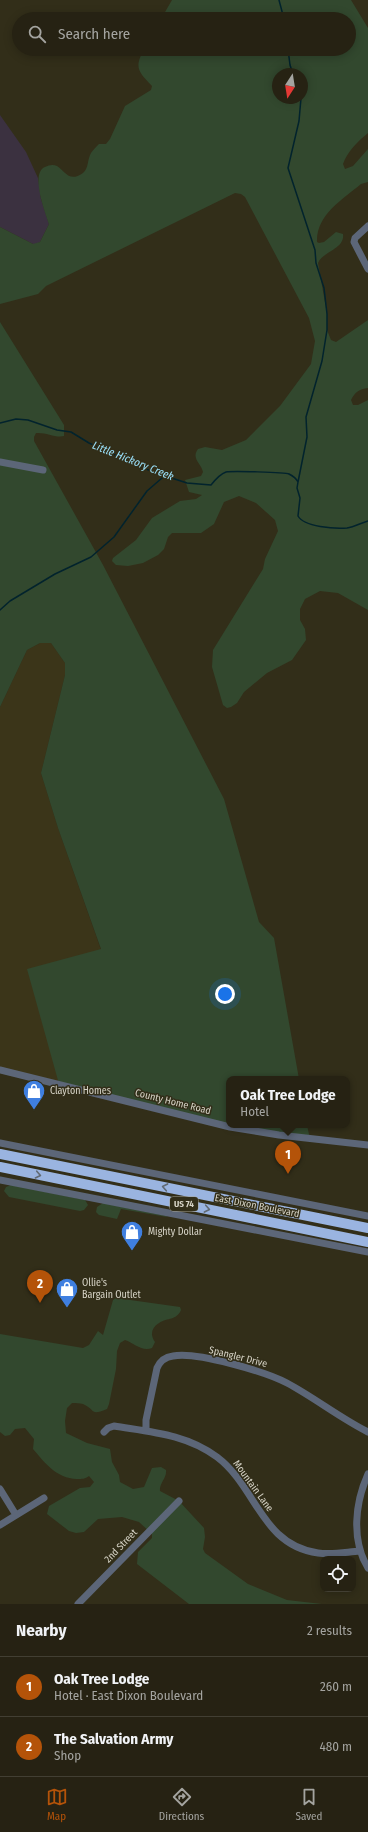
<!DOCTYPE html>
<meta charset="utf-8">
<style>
:root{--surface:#262213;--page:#322f21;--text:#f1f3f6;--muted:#a4a4a0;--line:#423f33;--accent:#b45309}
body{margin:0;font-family:"Fira Sans Condensed",sans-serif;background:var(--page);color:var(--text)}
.controls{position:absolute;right:12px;bottom:12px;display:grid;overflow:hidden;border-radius:8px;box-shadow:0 2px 10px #0003}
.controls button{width:36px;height:36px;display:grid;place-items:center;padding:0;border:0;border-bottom:1px solid var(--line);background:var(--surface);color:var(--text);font:20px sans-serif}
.compass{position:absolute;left:272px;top:68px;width:36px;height:36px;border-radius:50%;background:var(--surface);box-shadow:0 2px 10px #0003;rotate:192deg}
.you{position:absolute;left:225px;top:994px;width:14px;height:14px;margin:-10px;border:3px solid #fff;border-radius:50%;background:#1a73e8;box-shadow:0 0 0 6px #1a73e833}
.badge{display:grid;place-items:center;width:26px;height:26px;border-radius:50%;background:var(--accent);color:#fff;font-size:13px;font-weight:700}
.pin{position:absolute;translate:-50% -33px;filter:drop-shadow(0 1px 2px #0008)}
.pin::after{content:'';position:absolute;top:21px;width:14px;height:12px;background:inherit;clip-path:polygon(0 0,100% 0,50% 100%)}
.popup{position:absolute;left:226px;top:1076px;width:124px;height:52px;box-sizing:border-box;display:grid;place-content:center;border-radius:8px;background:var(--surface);filter:drop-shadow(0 1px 3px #0005);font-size:13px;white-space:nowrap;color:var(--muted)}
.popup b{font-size:15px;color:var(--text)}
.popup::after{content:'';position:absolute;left:50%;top:100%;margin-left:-8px;border:8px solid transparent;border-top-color:var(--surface)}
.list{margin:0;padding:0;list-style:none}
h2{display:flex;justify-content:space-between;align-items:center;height:52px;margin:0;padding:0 16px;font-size:17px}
h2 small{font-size:13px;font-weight:400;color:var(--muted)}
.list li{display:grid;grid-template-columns:26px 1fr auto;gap:12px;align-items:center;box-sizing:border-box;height:60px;padding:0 16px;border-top:1px solid var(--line)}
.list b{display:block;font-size:15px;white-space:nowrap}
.list p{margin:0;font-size:13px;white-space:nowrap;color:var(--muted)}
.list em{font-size:13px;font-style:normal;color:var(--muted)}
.icon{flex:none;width:22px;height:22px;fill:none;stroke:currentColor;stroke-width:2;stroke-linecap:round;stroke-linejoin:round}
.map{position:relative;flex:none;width:368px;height:1604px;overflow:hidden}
.search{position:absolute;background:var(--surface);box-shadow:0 2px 10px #0003;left:12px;right:12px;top:12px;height:44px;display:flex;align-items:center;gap:10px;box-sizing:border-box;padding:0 14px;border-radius:22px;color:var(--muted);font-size:15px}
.sheet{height:172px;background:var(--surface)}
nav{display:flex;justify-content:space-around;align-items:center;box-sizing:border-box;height:56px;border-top:1px solid var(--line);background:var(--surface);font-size:11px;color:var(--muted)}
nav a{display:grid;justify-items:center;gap:2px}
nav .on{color:var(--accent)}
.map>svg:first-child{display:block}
</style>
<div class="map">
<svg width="368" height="1604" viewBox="0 0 368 1604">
<rect width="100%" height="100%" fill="#322e19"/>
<!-- built -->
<path fill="#3b3519" d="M40,643h11l14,20v12l-24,98 17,55 43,122 -42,134 -59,-14v-363l27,-57z"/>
<!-- education -->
<path fill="#3b3140" d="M0,115l26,37 12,26 3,21 8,25 -9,18 -4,2h-3l-33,-17z"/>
<!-- green -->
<path fill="#32482e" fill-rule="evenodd" d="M172,0h179l17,28v105c-10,8 -21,19 -25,31l2,5 8,-3 15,-17v33l-7,2c-19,16 -45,31 -44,58l2,1 5,-1 12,-10 7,2c2,15 -20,17 -25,29l9,51v16l4,10 5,2 32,-22v68c-9,1 -13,4 -17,12l2,5h5l10,-5v210l-30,-17 -18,-2 -15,8 -5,10v11l5,9 1,11 -14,20 -25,13 -23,19 -7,11 -6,4 -4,1 -4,-3 -11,-38 1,-17 50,-81 2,-10 13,-28 -3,-11 -19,-17 -17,-7 -15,6 -10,22 -13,9h-29l-4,4 -4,12 -6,6 -15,8 -15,3 -12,-1 -4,-4 1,-3 23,-18 16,-22 28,-17 16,-2 6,-4 -13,-3 -4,-12 16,-4 2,-4c-2,-9 -12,-13 -5,-23l7,-2 17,3 24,-10 34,-34 31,-42 4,-23 -6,-23 -64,-121 -4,-3 -6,-1 -189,93 -8,8 -38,10v-77l33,17 7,-2 9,-18c-4,-12 -19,-51 -4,-57 4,-2 8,-3 12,-1 8,5 12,17 26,7 6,-5 4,-13 8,-20 2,-3 5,-6 8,-9h7l4,-5 15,-33 26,-16 1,-4c-14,-15 -18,-18 -8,-37h205v-30h-188zM278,74h24v24h-24z
M0,322l64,103v11c-9,2 -18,-4 -28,-3l-2,4v4l69,124 121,234 35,123 15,16 25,141h-70v46h78l3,14 -80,-12 -171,-43 -32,-115 74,-20 -43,-121 -17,-55 24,-98v-12l-14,-20h-11l-13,7 -27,57z
M11,1185l74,15 3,5 -4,5 -4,1 -71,-14 -5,-6 2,-4z
M103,1203l63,13 1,1 -46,-8 -4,10 -18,-4 -3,-3 1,-5z
M116,1298l64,9 1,3c-5,11 -13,7 -22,13 -8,5 -9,12 -4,19l-3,6c-10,4 -18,-5 -27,-8l-5,3 -3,8 -1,18 -7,35 -2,5c-17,7 -11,1 -24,-5 -3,-1 -7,-1 -11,-1l-5,5 -2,13 1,12 21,10 23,6 2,13 7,13 1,7 13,7 11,-2 8,-19 9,-1 5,3c1,8 -7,13 -6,21l19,10 25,27 1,9 -2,12 2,4 43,31 39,16 35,4h-133l-52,-40 1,-12 14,-14v-4l-13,-12 -17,-5 -24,2 -14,13 -8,1 -7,-2 -22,-17 2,-8 31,-18 10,-1 4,-5 -5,-6c-4,3 -7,3 -12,3 -21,-1 -31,-15 -44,-30l1,-10 -9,-11 -10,1 -5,6 -5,1 -5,-4v-98l83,14 6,-3 9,-14 5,4 10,-35z"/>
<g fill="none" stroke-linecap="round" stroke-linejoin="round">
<!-- stream -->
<path stroke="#02232d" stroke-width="1.5" d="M279,0l5,19
M288,49l2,16 3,9
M301,98l-2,23 -11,47 27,82 1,13 8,25 3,26v16l-5,31 -16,56 1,20 -9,45 -1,6 3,10 -2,18c6,11 37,13 49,12 7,-1 14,-5 21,-7
M0,423l16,-4 12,1 29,10 14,2 18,11 64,29 34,11 24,2c4,-5 9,-11 15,-13 5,-1 59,0 63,2 4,2 7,4 9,8
M0,610l10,-9 45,-27 36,-17 23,-20 33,-46 15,-13 5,-2"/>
<!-- minor -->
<path stroke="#5c6678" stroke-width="7" d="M368,226l-13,12 -1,4 14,27
M0,462l43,8
M0,1070l230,57 49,8 89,10
M0,1143l368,73
M0,1180l368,72
M146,1431v-11l11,-52c3,-7 8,-11 16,-12 23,-5 93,16 114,27 28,15 53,35 81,49
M104,1432l4,-4 6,-2c37,6 72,8 103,31 40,30 44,88 101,96 15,2 28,-1 42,-2
M368,1474c-13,29 -17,66 0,94
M0,1489l16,26
M0,1525l44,-27
M78,1604l101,-103"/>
<!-- highway -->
<path stroke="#9ab4e0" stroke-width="10" d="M0,1154l368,74
M0,1167l368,75"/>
</g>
<!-- one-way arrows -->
<defs><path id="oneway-chevron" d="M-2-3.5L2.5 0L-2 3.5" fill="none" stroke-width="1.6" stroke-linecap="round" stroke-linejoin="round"/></defs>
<g stroke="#616a73">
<use href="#oneway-chevron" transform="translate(38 1175) rotate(12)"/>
<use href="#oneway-chevron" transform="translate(165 1187) rotate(-169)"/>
<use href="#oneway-chevron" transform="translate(207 1209) rotate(11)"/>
</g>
<!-- icons -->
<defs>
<g id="shop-pin" transform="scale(1.15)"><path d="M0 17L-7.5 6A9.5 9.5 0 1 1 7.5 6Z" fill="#3f7fe0" stroke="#322e19"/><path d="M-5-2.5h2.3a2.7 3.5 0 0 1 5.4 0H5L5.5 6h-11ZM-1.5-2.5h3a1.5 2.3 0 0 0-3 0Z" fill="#fff"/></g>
</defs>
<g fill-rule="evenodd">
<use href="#shop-pin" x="34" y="1091"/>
<use href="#shop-pin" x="132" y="1232"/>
<use href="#shop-pin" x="67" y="1289"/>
</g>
<g text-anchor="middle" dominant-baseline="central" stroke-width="3" stroke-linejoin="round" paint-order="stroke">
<!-- shield labels -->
<rect fill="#322e19" stroke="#a5a292" stroke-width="1" x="170" y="1197" width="28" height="14" rx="3"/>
<g font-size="9" font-weight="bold" fill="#d6d3c6">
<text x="184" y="1204">US 74</text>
</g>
<!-- poi labels -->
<g font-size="10" fill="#d6d3c6" stroke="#322e19" text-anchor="start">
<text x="50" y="1091">Clayton Homes</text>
<text x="148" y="1232">Mighty Dollar</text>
<text x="82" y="1283">Ollie's<tspan x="82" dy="12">Bargain Outlet</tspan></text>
</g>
<!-- street labels -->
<g font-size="10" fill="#d6d3c6" stroke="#322e19">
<text transform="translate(173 1102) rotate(14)">County Home Road</text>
<text transform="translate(257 1206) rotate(11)">East Dixon Boulevard</text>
<text transform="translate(238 1357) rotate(14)">Spangler Drive</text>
<text transform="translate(253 1486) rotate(54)">Mountain Lane</text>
<text transform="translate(121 1546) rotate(-46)">2nd Street</text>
</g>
<!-- water labels -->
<g font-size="11" font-style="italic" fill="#9be2fc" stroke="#322e19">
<text transform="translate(133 461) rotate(22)">Little Hickory Creek</text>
</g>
</g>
</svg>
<div class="controls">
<button><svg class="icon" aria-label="locate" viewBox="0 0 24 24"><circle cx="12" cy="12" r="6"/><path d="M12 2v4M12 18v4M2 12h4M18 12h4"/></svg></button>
</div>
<svg class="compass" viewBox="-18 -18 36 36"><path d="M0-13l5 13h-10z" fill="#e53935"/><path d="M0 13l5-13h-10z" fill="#a4a4a0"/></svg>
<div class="you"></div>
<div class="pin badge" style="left:288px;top:1174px">1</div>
<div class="popup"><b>Oak Tree Lodge</b>Hotel</div>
<div class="pin badge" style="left:40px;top:1303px">2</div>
<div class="search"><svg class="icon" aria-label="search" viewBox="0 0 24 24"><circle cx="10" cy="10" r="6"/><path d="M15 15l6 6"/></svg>Search here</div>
</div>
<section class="sheet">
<h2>Nearby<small>2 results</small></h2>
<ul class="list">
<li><span class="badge">1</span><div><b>Oak Tree Lodge</b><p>Hotel · East Dixon Boulevard</p></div><em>260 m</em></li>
<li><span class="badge">2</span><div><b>The Salvation Army</b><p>Shop</p></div><em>480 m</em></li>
</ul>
</section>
<nav>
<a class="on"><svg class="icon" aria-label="map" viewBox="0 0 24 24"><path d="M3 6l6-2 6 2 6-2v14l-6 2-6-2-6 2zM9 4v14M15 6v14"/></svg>Map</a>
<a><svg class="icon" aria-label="directions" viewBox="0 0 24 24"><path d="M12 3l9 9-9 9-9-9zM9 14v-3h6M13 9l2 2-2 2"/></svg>Directions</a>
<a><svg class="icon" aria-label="saved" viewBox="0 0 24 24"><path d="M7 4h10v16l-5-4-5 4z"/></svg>Saved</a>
</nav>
